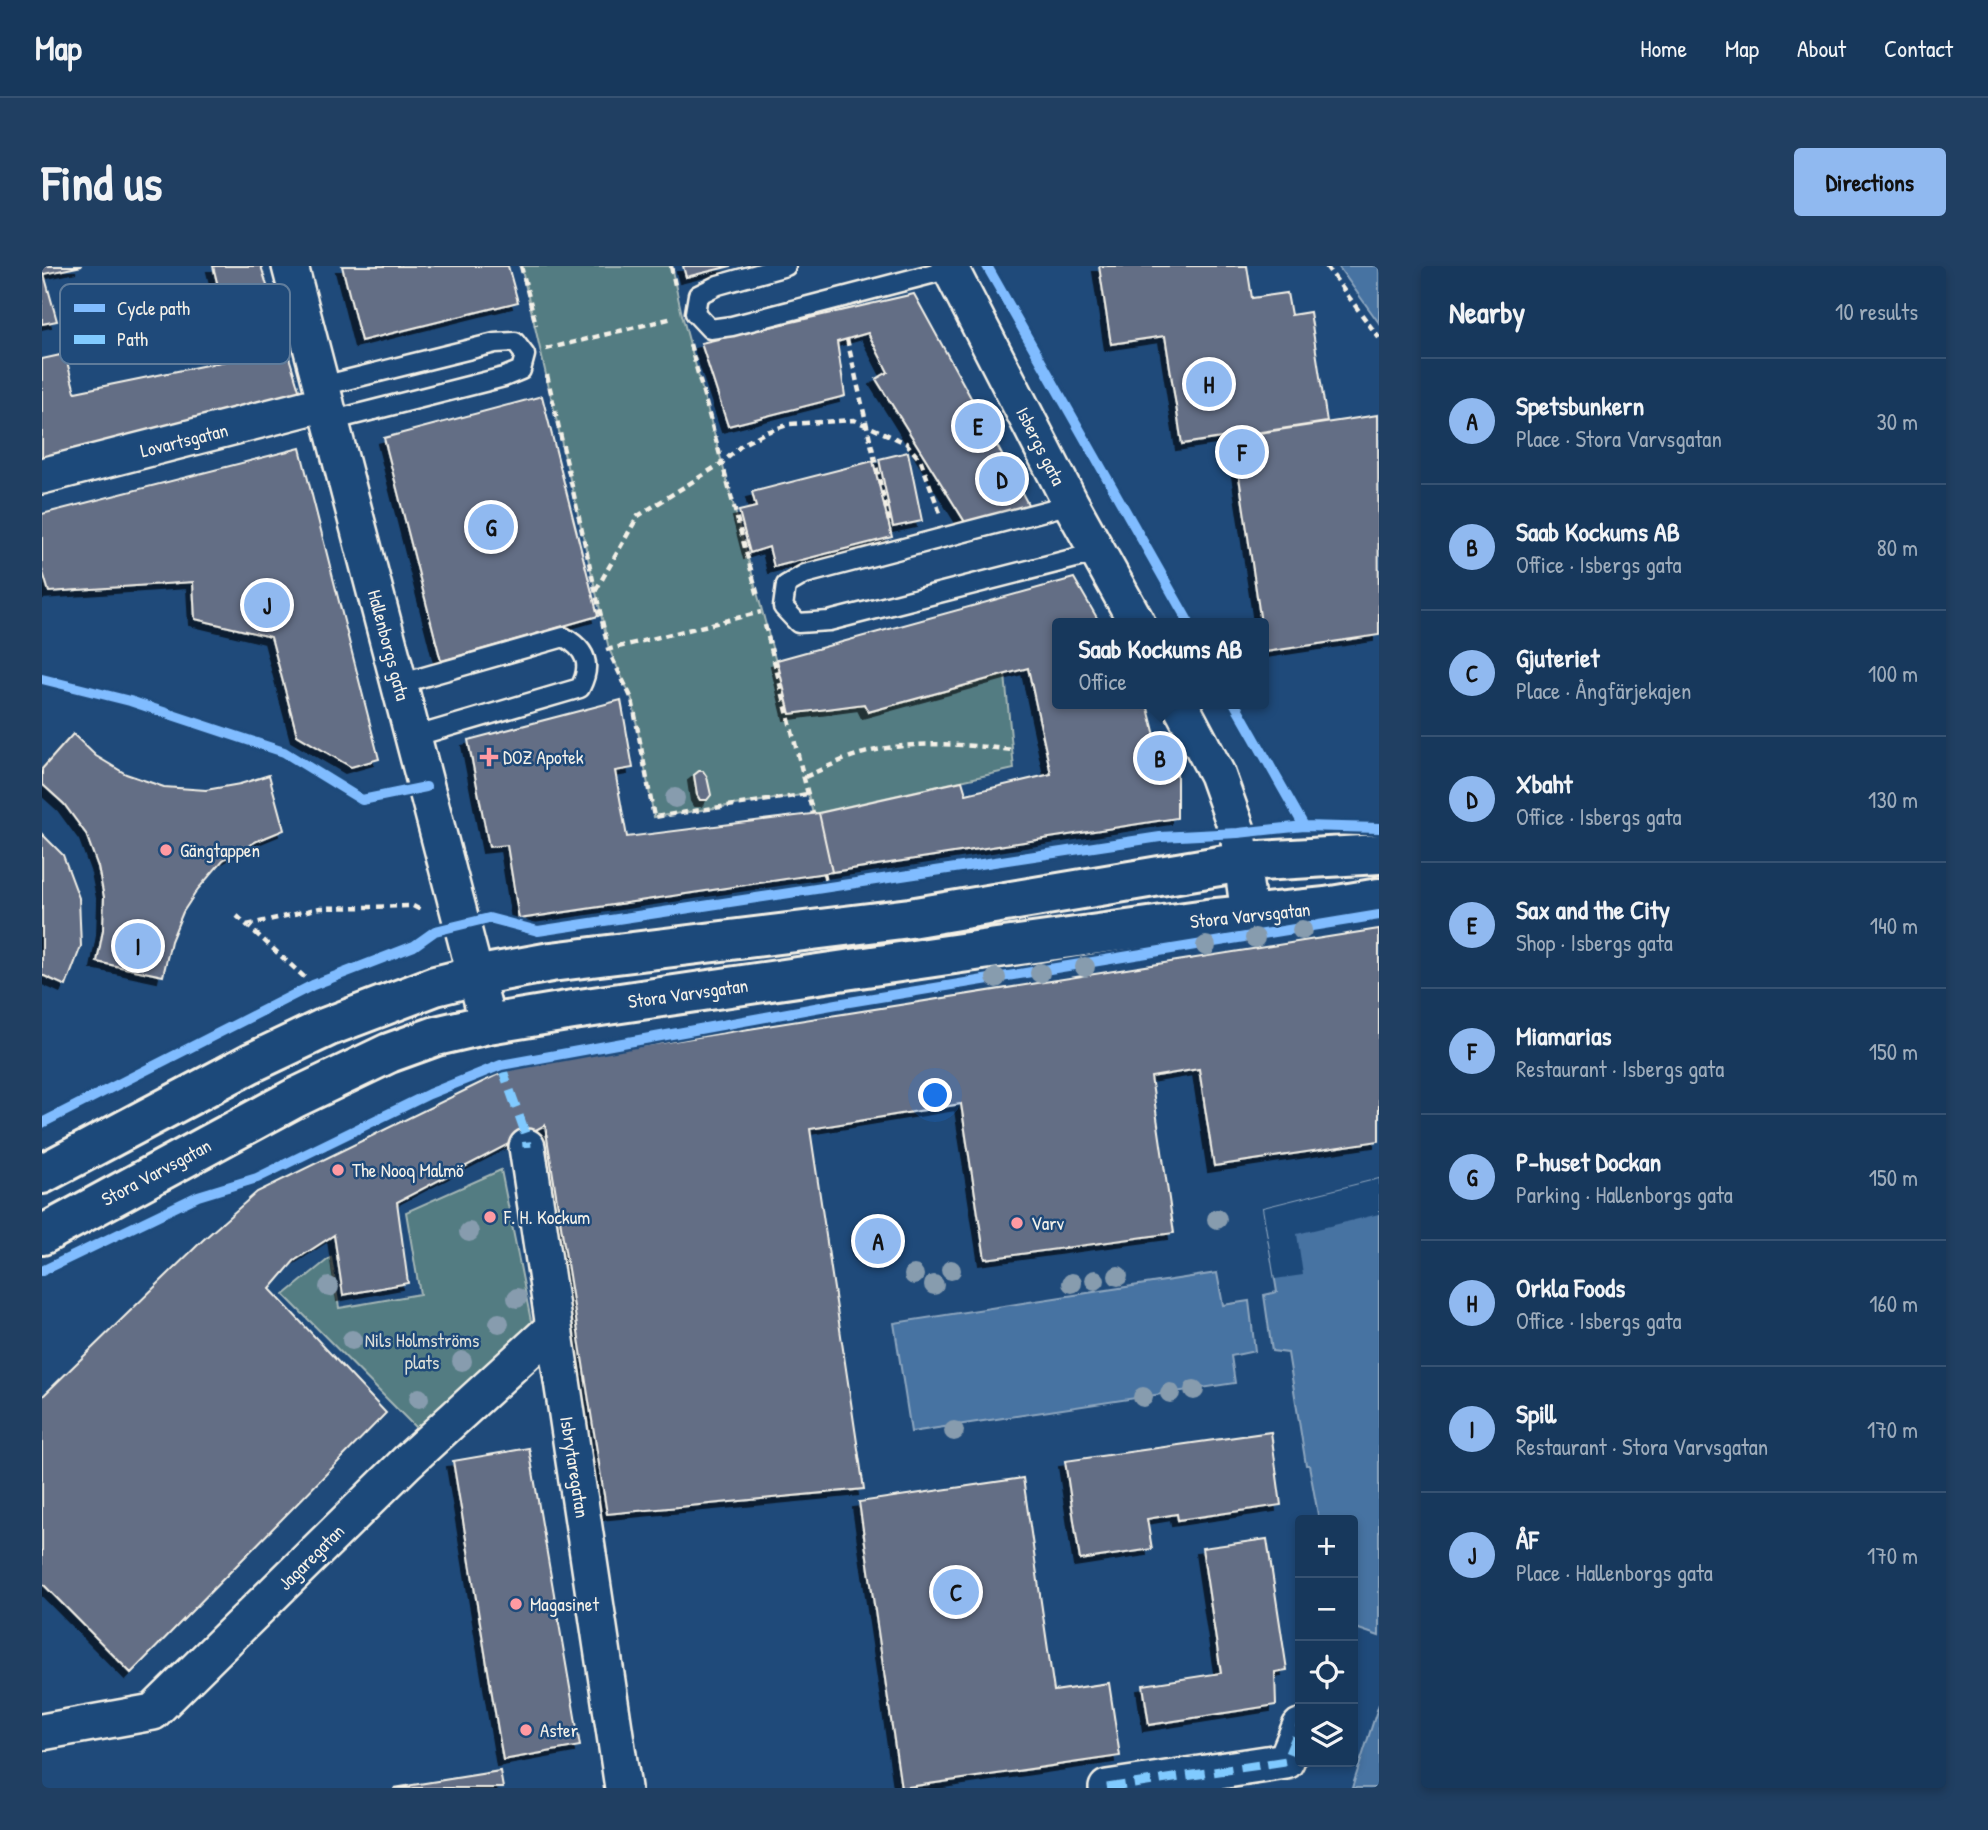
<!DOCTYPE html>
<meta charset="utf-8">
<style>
:root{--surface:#17385c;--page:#203f62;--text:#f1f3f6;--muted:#9eacbb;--line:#365272;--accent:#90b9f0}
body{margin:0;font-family:"Patrick Hand",sans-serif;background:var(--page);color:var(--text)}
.controls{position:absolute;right:21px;bottom:21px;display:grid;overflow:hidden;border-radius:7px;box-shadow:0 4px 10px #0003}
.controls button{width:63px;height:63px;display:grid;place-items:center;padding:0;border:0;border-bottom:2px solid var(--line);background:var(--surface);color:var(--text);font:35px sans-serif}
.you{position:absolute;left:894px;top:830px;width:24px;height:24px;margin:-18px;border:5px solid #fff;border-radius:50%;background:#1a73e8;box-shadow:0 0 0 10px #1a73e833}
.badge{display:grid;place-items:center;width:46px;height:46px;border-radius:50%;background:var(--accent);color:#111;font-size:23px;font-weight:700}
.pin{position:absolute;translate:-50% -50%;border:4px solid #fff;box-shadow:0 2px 7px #0006}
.popup{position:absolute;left:1010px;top:352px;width:217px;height:91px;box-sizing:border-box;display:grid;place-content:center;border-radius:7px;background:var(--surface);filter:drop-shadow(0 2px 5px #0005);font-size:23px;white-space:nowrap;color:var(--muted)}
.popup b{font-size:26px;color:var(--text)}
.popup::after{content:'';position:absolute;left:50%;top:100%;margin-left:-14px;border:14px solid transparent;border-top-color:var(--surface)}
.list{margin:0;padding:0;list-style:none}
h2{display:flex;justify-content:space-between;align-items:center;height:91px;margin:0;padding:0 28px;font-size:30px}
h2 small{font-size:23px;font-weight:400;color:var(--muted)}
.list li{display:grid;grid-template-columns:46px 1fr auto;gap:21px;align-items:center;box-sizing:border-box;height:126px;padding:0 28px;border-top:2px solid var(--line)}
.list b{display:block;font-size:26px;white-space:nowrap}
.list p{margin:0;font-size:23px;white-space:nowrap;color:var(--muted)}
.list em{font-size:23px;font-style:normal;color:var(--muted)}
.icon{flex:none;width:38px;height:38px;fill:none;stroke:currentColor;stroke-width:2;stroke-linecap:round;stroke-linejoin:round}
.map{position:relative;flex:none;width:1337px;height:1522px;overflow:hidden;border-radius:7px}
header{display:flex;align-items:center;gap:42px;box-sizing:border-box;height:98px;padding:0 35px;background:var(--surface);border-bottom:2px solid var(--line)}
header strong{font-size:33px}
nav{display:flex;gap:38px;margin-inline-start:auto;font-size:24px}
.intro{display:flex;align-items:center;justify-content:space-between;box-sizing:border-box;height:168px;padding:0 42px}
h1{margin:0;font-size:49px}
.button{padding:18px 32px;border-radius:7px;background:var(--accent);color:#111;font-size:24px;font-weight:700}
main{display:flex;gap:42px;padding:0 42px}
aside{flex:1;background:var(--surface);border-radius:7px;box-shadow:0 4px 10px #0003}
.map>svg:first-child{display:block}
</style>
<header>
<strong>Map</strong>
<nav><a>Home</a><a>Map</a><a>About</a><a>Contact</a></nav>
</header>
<div class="intro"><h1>Find us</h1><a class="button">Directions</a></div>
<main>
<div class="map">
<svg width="1337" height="1522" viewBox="0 0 1337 1522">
<defs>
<filter id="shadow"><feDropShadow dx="-6" dy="6" stdDeviation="0" flood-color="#0009"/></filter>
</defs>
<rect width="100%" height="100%" fill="#1f4a7a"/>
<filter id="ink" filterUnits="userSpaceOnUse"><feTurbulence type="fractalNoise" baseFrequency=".0143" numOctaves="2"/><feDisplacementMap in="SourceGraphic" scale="14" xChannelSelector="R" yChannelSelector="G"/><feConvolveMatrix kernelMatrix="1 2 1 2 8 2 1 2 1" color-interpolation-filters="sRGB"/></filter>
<g filter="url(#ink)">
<!-- green -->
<path fill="#537b82" stroke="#a4b6b5" stroke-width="2" d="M479,0h150l11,49 108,399 74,-10 4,8 137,-37 9,94 -201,45 -5,-20 -154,23 -22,-118 -23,-50z
M459,904l31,156 -114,104 -134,-135 47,-38 8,51 81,-14 -14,-82z"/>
<!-- water -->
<path fill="#4773a2" stroke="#8ca5be" stroke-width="2" d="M1296,0h41v57z
M1337,913v457l-26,-9v-107h-34l-10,-55h-3l-18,-112 -16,-2 -8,-56 13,-3 -14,-84z
M1175,1007l6,32 26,-4 6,50 -24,5 4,27 -324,49 -17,-109z
M1337,1438v84h-27z"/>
<!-- pier -->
<path fill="#1f4a7a" d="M1337,913v35l-82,20 6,41 -28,4 -12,-71z"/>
<!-- building -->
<path fill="#646e85" stroke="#f4f1e8" stroke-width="2" filter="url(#shadow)" d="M0,0h40l-38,8 13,47 -15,3z
M171,0h48l39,127 -258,70v-104l23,-5 10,38 161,-33z
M300,0h166l10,36 -157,39z
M641,0h48l-45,11z
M1057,0h148l5,32 35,-5 4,22 19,-3 17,110 -145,22 -17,-108 -54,8z
M872,28l78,142 38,72 -65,14 -89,-143 12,-7 -20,-39 -31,9 8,54 -117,30 -27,-83z
M500,130l56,220 -157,45 -57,-223z
M1336,149l1,220 -114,17 -2,-29h-2l-28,-186z
M258,182l79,311 -28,8 -54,-32 -26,-98 -76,-18 -2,-37 -144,10 -7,-23v-55z
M866,186l14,69 -29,6 -14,-68z
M831,195l19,76 -118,30 -5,-20 -19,6 -11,-42 17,-4 -4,-15z
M1032,312l26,45h-43v81h90l17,67 13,2v45l-345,54 -13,-59 143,-32 4,13 85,-20 -23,-106 -160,44 -4,-8 -74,10 -13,-54z
M579,434l12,68 -18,3 12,66 192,-24 13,59 -313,47 -12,-74 -18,2 -21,-107z
M31,468l23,22 30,18 38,13 42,3 34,-6 29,-9 15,55 -27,11 -34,19 -25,29 -15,23 -12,29 -8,35 -66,-14 6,-32 1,-33 -6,-30 -12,-33 -22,-30 -22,-20v-15z
M657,505h4l4,6 4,18 -4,5h-7l-3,-5 -3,-20z
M0,568l21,21 16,43 2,48 -15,40 -24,-11z
M1337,663v212l-165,25 -15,-97 -48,8 23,156 -189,26 -24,-155 -151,25 54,360 -257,25 -62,-389 -148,77 11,81 -65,12 -9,-60 -40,26 -24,28 116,124 -255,260 -89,-90v-186l161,-157 54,-48 258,-126z
M815 973a21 21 0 1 1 42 0a21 21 0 1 1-42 0Z
M1229,1166l10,73 -103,15 -1,-6 -30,5 5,30 -72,11 -15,-99z
M487,1182l51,298 -77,14 -50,-299z
M981,1212l31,213 55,-8 11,73 -219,32 -42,-286z
M1225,1273l20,131 -12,2 1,33 -127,20 -6,-40 78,-12 -19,-125z
M458,1505l3,17h-109z"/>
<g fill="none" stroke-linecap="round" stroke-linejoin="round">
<!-- lane casing -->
<g stroke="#f4f1e8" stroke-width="23">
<path id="lane" d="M744,0l-68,19 -20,10 -3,18 15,16 22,-3 218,-57
M280,120l173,-43 20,-1 10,13 -4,15 -17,7 -174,44
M1029,238l-266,70 -19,11 -3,22 15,16 31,-2 270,-69
M357,418l165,-47c23,13 28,28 16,51l-167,49"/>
</g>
<!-- street casing -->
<g stroke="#f4f1e8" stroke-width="40">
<path id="street" d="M248,0l198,758
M907,0l122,238 66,119
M0,210l284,-73
M1138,438l37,70 21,59 11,81
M485,881l96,641
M0,1466l111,-20 254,-250 147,-135
M1065,1522l179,-27 14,-34"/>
</g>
<!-- secondary casing -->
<g stroke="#f4f1e8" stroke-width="44">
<path id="secondary" d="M0,908l209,-111 76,-36 108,-41 40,-10 76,-14 359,-44 333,-56 136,-8
M0,969l253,-137 94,-45 47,-17 52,-12 85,-14 388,-57 246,-34 119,-12 53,-9"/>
</g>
<!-- path -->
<path stroke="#f4f1e8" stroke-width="4.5" stroke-dasharray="7 5" stroke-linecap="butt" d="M479,0l15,59
M629,0l4,19
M1284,0l53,72
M805,73l43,187
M648,78l68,252
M504,83l127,-31
M505,109l60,268
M554,324l42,-74 84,-53 21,-19 21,-11 26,-9 64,-4 52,23 15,18 20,55
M723,359l48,189
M564,384l155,-38
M570,392l20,41 22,118 154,-23
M763,511c13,-6 26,-12 40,-18 53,-20 112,-16 167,-9
M782,607l3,15
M195,650l76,69
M205,659l73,-17 93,-2 10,5"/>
<!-- lane -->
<use href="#lane" stroke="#1f4a7a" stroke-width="18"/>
<!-- street -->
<use href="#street" stroke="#1f4a7a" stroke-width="35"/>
<!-- secondary -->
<use href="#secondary" stroke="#1f4a7a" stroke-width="38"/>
<!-- quiet -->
<path stroke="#80caff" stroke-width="9" stroke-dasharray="18 9" stroke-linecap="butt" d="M459,799l25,70 1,12
M1065,1522l179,-27 14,-34"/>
<!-- cycleway casing -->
<g stroke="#1f4a7a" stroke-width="15">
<path id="cycleway" d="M945,0l202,357
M0,413l88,22 154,51 78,48 64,-13
M1193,438l69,122
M0,857l271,-138 101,-39 21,-15 54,-13 49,13 622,-94 78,-4 66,-7 75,2
M0,1005l156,-75 59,-18 172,-84 72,-29 336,-61 542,-89"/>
</g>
<!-- cycleway -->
<use href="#cycleway" stroke="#80bcff" stroke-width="10"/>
</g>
<!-- trees -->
<g fill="#879cae">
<circle cx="633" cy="532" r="10"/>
<circle cx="1260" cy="664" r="10"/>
<circle cx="1213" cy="672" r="10"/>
<circle cx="1164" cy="680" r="10"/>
<circle cx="1043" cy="701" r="10"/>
<circle cx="998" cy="707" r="10"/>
<circle cx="954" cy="712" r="10"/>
<circle cx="1175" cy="953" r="10"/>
<circle cx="427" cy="966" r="10"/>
<circle cx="909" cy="1004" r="10"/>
<circle cx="872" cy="1009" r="10"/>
<circle cx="1076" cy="1010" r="10"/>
<circle cx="1053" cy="1014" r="10"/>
<circle cx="1030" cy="1017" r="10"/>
<circle cx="892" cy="1019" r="10"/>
<circle cx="287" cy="1021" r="10"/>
<circle cx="475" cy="1032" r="10"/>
<circle cx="457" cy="1057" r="10"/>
<circle cx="310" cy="1074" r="10"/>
<circle cx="420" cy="1095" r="10"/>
<circle cx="1152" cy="1124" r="10"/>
<circle cx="1128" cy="1127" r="10"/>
<circle cx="1101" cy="1131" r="10"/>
<circle cx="377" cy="1132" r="10"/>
<circle cx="912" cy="1165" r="10"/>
</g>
</g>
<!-- markers -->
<g fill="#ff9aa2" stroke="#1f4a7a" stroke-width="2.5">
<path d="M443.5 480.5h7v7h7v7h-7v7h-7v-7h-7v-7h7z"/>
<circle cx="124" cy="584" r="7"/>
<circle cx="296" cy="904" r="7"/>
<circle cx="448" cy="951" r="7"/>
<circle cx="975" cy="957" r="7"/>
<circle cx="474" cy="1338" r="7"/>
<circle cx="484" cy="1464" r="7"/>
</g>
<g text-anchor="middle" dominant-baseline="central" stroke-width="5" stroke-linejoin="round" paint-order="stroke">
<!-- street labels -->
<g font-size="19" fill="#f4f1e8" stroke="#1f4a7a">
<text transform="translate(142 174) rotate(-14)">Lovartsgatan</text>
<text transform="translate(999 180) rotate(63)">Isbergs gata</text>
<text transform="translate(347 379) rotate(75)">Hallenborgs gata</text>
<text transform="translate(1208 649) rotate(-6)">Stora Varvsgatan</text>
<text transform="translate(646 727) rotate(-8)">Stora Varvsgatan</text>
<text transform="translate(114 906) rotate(-28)">Stora Varvsgatan</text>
<text transform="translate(533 1201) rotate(81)">Isbrytaregatan</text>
<text transform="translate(269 1291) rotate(-45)">Jagaregatan</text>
</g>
<!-- poi labels -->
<g font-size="19" fill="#f4f1e8" stroke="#1f4a7a" text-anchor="start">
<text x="461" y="491">DOZ Apotek</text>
<text x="138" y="584">Gängtappen</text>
<text x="310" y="904">The Nooq Malmö</text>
<text x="462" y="951">F. H. Kockum</text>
<text x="989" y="957">Varv</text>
<text x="488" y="1338">Magasinet</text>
<text x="498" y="1464">Aster</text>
</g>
<!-- park labels -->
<g font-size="19" fill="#dcdfd9" stroke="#1f4a7a">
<text x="380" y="1074">Nils Holmströms<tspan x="380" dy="22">plats</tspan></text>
</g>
</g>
<!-- legend -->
<rect x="18" y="18" width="230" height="80" rx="10" fill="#1f4a7a" stroke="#5f7c9b" stroke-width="2"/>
<rect x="32" y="38" width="31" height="8" fill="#80bcff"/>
<rect x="32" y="69" width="31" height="9" fill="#80caff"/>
<g font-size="19" fill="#f4f1e8">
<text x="75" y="49">Cycle path</text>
<text x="75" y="80">Path</text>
</g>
</svg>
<div class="controls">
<button>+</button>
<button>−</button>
<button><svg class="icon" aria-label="locate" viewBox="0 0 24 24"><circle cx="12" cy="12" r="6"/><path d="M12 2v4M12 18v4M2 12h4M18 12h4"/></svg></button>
<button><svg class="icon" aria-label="layers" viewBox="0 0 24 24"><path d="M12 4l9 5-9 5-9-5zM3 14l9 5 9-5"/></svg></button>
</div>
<div class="you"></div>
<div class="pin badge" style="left:836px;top:975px">A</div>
<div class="pin badge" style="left:1118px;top:492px">B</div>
<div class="popup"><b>Saab Kockums AB</b>Office</div>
<div class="pin badge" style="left:914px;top:1326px">C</div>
<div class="pin badge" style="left:960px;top:213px">D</div>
<div class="pin badge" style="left:936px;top:160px">E</div>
<div class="pin badge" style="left:1200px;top:186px">F</div>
<div class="pin badge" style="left:449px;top:261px">G</div>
<div class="pin badge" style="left:1167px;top:118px">H</div>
<div class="pin badge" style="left:96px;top:680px">I</div>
<div class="pin badge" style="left:225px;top:339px">J</div>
</div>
<aside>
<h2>Nearby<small>10 results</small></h2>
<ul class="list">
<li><span class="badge">A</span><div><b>Spetsbunkern</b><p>Place · Stora Varvsgatan</p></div><em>30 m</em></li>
<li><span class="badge">B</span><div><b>Saab Kockums AB</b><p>Office · Isbergs gata</p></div><em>80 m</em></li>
<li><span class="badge">C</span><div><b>Gjuteriet</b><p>Place · Ångfärjekajen</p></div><em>100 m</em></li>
<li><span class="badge">D</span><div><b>Xbaht</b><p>Office · Isbergs gata</p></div><em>130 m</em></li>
<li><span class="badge">E</span><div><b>Sax and the City</b><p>Shop · Isbergs gata</p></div><em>140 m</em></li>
<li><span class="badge">F</span><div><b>Miamarias</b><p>Restaurant · Isbergs gata</p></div><em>150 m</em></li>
<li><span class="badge">G</span><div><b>P-huset Dockan</b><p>Parking · Hallenborgs gata</p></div><em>150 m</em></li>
<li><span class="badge">H</span><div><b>Orkla Foods</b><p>Office · Isbergs gata</p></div><em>160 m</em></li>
<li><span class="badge">I</span><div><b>Spill</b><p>Restaurant · Stora Varvsgatan</p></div><em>170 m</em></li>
<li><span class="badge">J</span><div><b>ÅF</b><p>Place · Hallenborgs gata</p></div><em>170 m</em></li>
</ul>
</aside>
</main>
